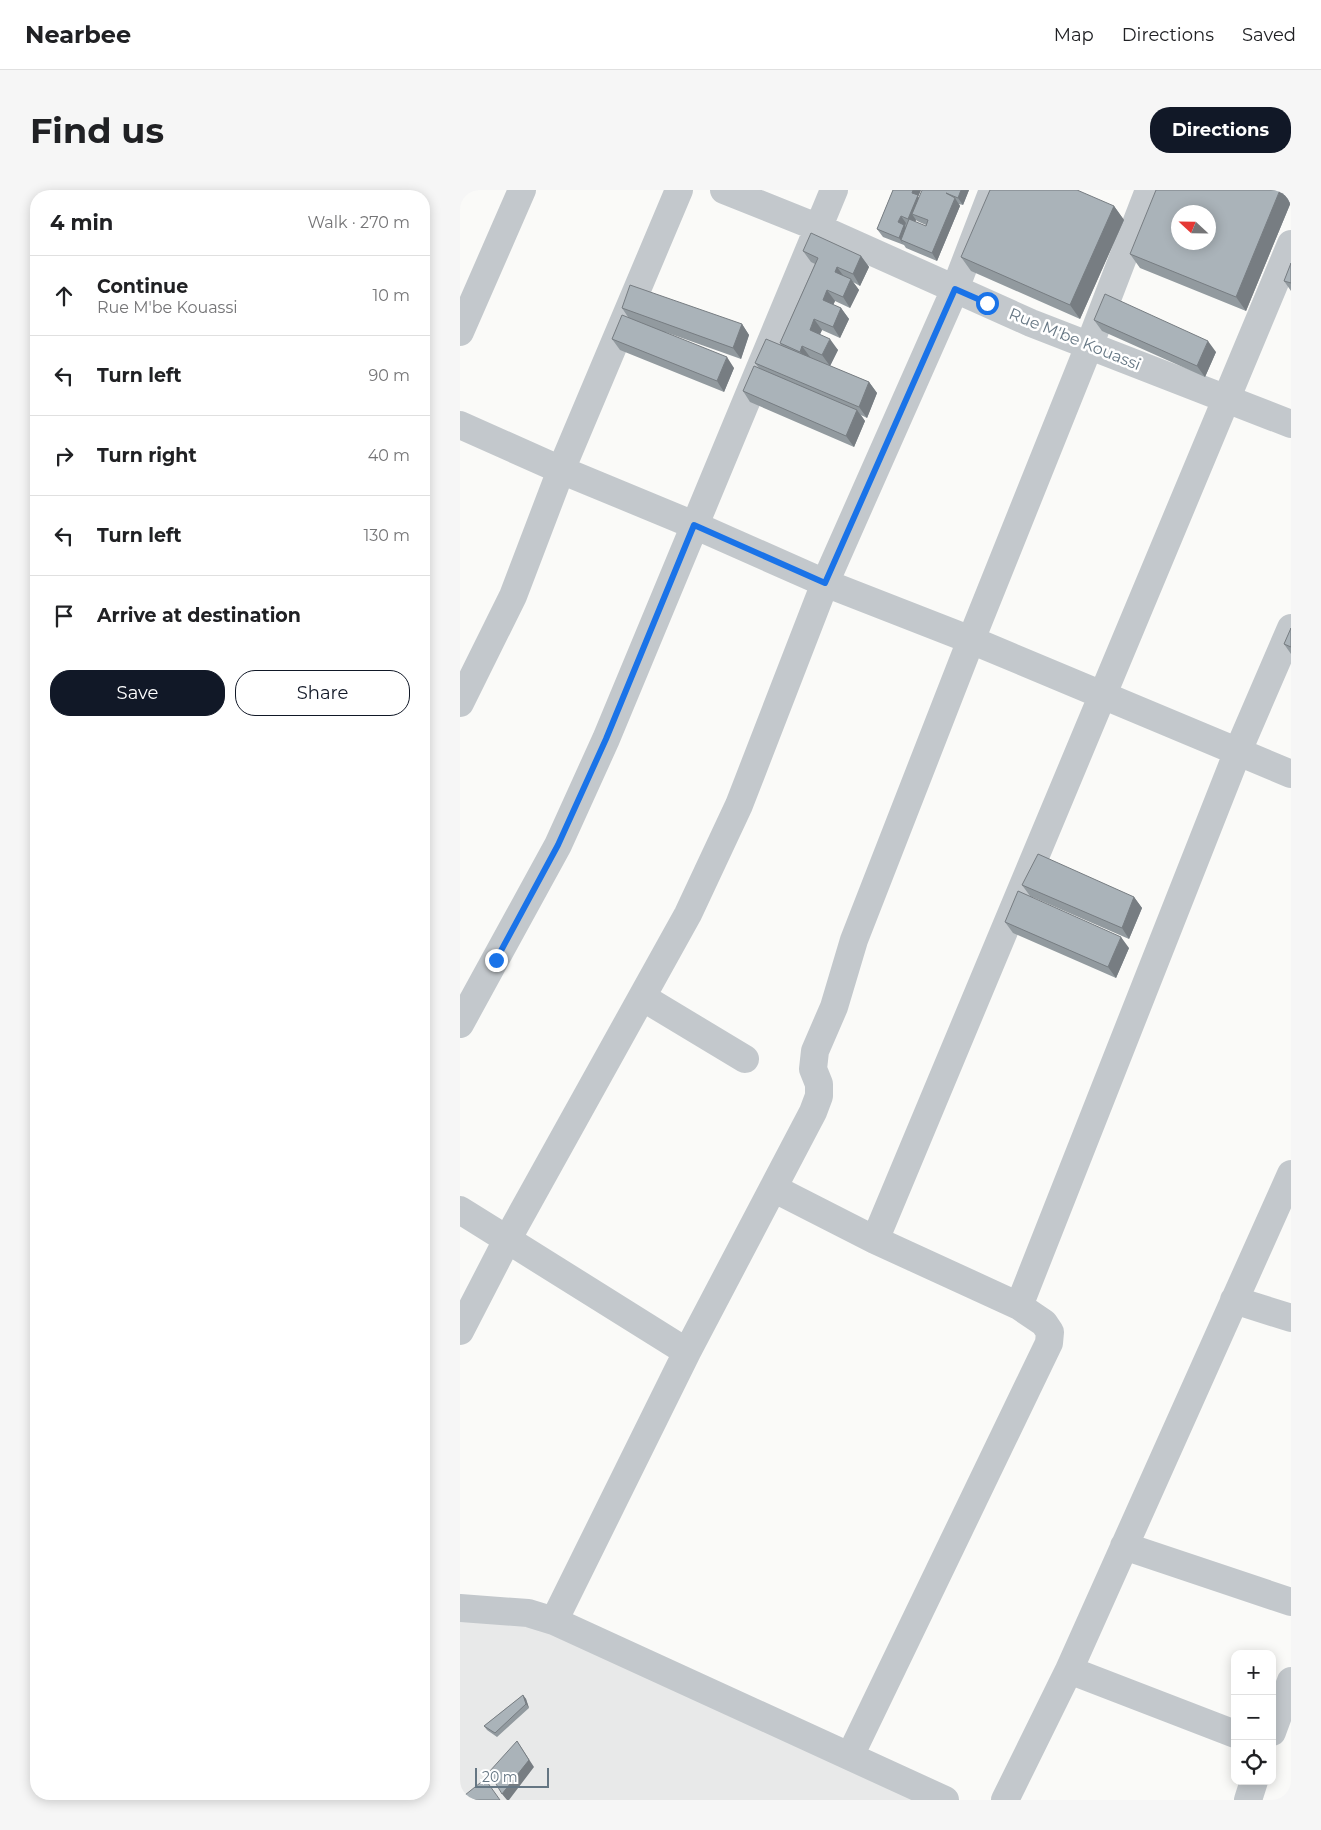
<!DOCTYPE html>
<meta charset="utf-8">
<style>
:root{--surface:#fff;--page:#f6f6f6;--text:#202124;--muted:#757577;--line:#e0e0e0;--accent:#111827}
body{margin:0;font-family:Montserrat,sans-serif;background:var(--page);color:var(--text)}
.controls{position:absolute;right:15px;bottom:15px;display:grid;overflow:hidden;border-radius:10px;box-shadow:0 2px 12px #0003}
.controls button{width:45px;height:45px;display:grid;place-items:center;padding:0;border:0;border-bottom:1px solid var(--line);background:var(--surface);color:var(--text);font:25px sans-serif}
.compass{position:absolute;left:711px;top:15px;width:45px;height:45px;border-radius:50%;background:var(--surface);box-shadow:0 2px 12px #0003;rotate:292deg}
.scale{position:absolute;left:15px;bottom:12px;width:74px;box-sizing:border-box;padding-left:5px;border:2px solid #657683;border-top:0;font-size:14px;line-height:18px;white-space:nowrap;color:#657683;-webkit-text-stroke:4px #fff;paint-order:stroke}
.stop{position:absolute;width:15px;height:15px;margin:-11px;border:4px solid #1a73e8;border-radius:50%;background:#fff}
.stop.end{background:#1a73e8;border-color:#fff;box-shadow:0 1px 5px #0008}
.list{margin:0;padding:0;list-style:none}
h2{display:flex;justify-content:space-between;align-items:center;height:65px;margin:0;padding:0 20px;font-size:21px}
h2 small{font-size:16px;font-weight:400;color:var(--muted)}
.list li{display:grid;grid-template-columns:32px 1fr auto;gap:15px;align-items:center;box-sizing:border-box;height:80px;padding:0 20px;border-top:1px solid var(--line)}
.list b{display:block;font-size:19px;white-space:nowrap}
.list p{margin:0;font-size:16px;white-space:nowrap;color:var(--muted)}
.list em{font-size:16px;font-style:normal;color:var(--muted)}
.actions{display:flex;gap:10px;padding:15px 20px}
.actions a{flex:1;padding:11px 0;border:1px solid var(--accent);border-radius:20px;text-align:center;font-size:18px;color:var(--accent)}
.actions .main{background:var(--accent);color:#fff}
.icon{flex:none;width:28px;height:28px;fill:none;stroke:currentColor;stroke-width:2;stroke-linecap:round;stroke-linejoin:round}
.map{position:relative;flex:none;width:831px;height:1610px;overflow:hidden;border-radius:20px}
header{display:flex;align-items:center;gap:30px;box-sizing:border-box;height:70px;padding:0 25px;background:var(--surface);border-bottom:1px solid var(--line)}
header strong{font-size:24px}
nav{display:flex;gap:28px;margin-inline-start:auto;font-size:18px}
.intro{display:flex;align-items:center;justify-content:space-between;box-sizing:border-box;height:120px;padding:0 30px}
h1{margin:0;font-size:35px}
.button{padding:12px 22px;border-radius:20px;background:var(--accent);color:#fff;font-size:18px;font-weight:700}
main{display:flex;gap:30px;padding:0 30px}
aside{flex:1;background:var(--surface);border-radius:20px;box-shadow:0 2px 12px #0003}
.map>svg:first-child{display:block}
</style>
<header>
<strong>Nearbee</strong>
<nav><a>Map</a><a>Directions</a><a>Saved</a></nav>
</header>
<div class="intro"><h1>Find us</h1><a class="button">Directions</a></div>
<main>
<aside>
<h2>4 min<small>Walk · 270 m</small></h2>
<ul class="list">
<li><svg class="icon" aria-label="ahead" viewBox="0 0 24 24"><path d="M12 20V5M6 11l6-6 6 6"/></svg><div><b>Continue</b><p>Rue M'be Kouassi</p></div><em>10 m</em></li>
<li><svg class="icon" aria-label="left" viewBox="0 0 24 24"><path d="M17 20v-9H6M10 6l-5 5 5 5"/></svg><div><b>Turn left</b></div><em>90 m</em></li>
<li><svg class="icon" aria-label="right" viewBox="0 0 24 24"><path d="M7 20v-9h11M14 6l5 5-5 5"/></svg><div><b>Turn right</b></div><em>40 m</em></li>
<li><svg class="icon" aria-label="left" viewBox="0 0 24 24"><path d="M17 20v-9H6M10 6l-5 5 5 5"/></svg><div><b>Turn left</b></div><em>130 m</em></li>
<li><svg class="icon" aria-label="arrive" viewBox="0 0 24 24"><path d="M6 21V4h12l-3 4 3 4H6"/></svg><div><b>Arrive at destination</b></div></li>
</ul>
<div class="actions"><a class="main">Save</a><a>Share</a></div>
</aside>
<div class="map">
<svg width="831" height="1610" viewBox="0 0 831 1610">
<rect width="100%" height="100%" fill="#fafaf8"/>
<!-- built -->
<path fill="#e8e9e9" d="M0,1418l68,5 417,187h-485z"/>
<g fill="none" stroke-linecap="round" stroke-linejoin="round">
<!-- minor -->
<path stroke="#c3c8cc" stroke-width="28" d="M264,0l95,38 212,95 260,101
M0,142l62,-142
M0,235l101,45 133,55 131,58 146,57 320,134
M0,513l53,-107 48,-126 118,-280
M182,807l103,62
M0,834l98,-179 48,-106 228,-549
M313,998l102,52 144,66 25,17 6,9 -1,11 -199,413
M0,1020l227,142
M415,1050l416,-996
M774,1110l57,18
M559,1116l219,-555 53,-123
M0,1141l47,-91 181,-326 51,-109 86,-222 130,-294 38,-99
M664,1356l167,56
M0,1418l68,5 26,8 391,179
M94,1431l133,-269 126,-240 6,-16v-12l-6,-15 2,-18 19,-44 20,-67 117,-300 118,-294 60,-156
M609,1480l166,64
M812,1542l19,-51
M545,1610l64,-130 222,-496
M788,1610l6,-19"/>
</g>
<!-- wall -->
<path fill="#929a9f" fill-rule="evenodd" d="M433,0h28l-3,7h1l50,-7 -6,15 -4,-1 1,2 -23,55 -31,-13 -2,-3 -21,-8 -6,-8zM456,30l1,1 9,4v1l-11,-4z
M831,0v12l-45,109 -106,-43 -10,-14z
M654,16l10,14 -44,99 -109,-48 -10,-14z
M343,61l58,5 8,11 -9,19 -7,-4 6,8 -9,18 -15,-7 -2,4 8,3 8,11 -9,19 -18,-8 -2,4 18,16 -8,16 39,16 8,11 -10,25 -6,-3 4,6 -11,26 -104,-45 -7,-11 16,-23 -4,-5 26,-17 -1,-3 35,-79 -4,-2z
M831,73v28l-7,-10z
M162,118l120,16 7,11 -8,24 -76,-27 69,36 -10,24 -104,-42 -8,-11 16,-22z
M634,130l122,32 -11,25 -103,-46z
M831,438v26l-7,-10z
M562,695l112,12 8,11 -13,31 -99,-43z
M545,732l124,26 -13,30 -103,-45z
M63,1505l3,4 3,9 -32,29 -10,-7 -3,-4z"/>
<!-- shaded-wall -->
<path fill="#777d82" d="M453,0h8l-3,7 5,6 -11,11 4,6 -2,6 -6,-7 4,-26z
M501,0h8l-6,15 -5,-7z
M820,0h11v12l-45,109 -10,-14z
M495,8l5,8 -23,55 -5,-8z
M654,16l10,14 -44,99 -10,-14z
M441,26l5,7 -1,3 4,6 -8,8 3,5 -5,-7 -1,-16z
M401,66l8,11 -9,19 -7,-12z
M377,77l8,11 -10,-6z
M391,89l8,11 -9,18 -7,-11z
M367,100l8,11 -5,11 -7,-12z
M381,118l8,11 -9,19 -7,-11z
M354,129l8,11 -5,11 -7,-11z
M282,134l7,11 -8,24 -8,-11z
M370,149l8,11 -8,16 -8,-11z
M748,151l8,11 -11,25 -8,-11z
M342,156l8,11 -3,6 -7,-11z
M267,167l7,11 -10,24 -7,-11z
M409,192l8,11 -10,25 -8,-11z
M397,220l8,11 -11,26 -8,-11z
M674,707l8,11 -13,31 -7,-11z
M661,747l8,11 -13,30 -8,-11z
M63,1505l3,4 3,9 -3,-4z
M57,1551l17,26 -25,33h-2l-5,-6z"/>
<!-- building -->
<path fill="#aab3b9" stroke="#777d82" fill-rule="evenodd" d="M433,0h20l-1,3 6,2 -10,24 -7,-3 -3,6 6,3 -5,13 -22,-9z
M462,0h39l-3,8 -12,-5 9,5 -23,55 -31,-13 8,-21 17,7 2,-6 -16,-6z
M530,0h87l37,16 -44,99 -109,-48z
M696,0h124l-44,107 -106,-43zM718,22h30v30h-30z
M351,43l50,23 -8,18 -16,-7 -2,5 16,7 -8,18 -16,-7 -4,10 18,8 -8,19 -19,-8 -4,11 20,9 -8,16 -20,-9 -2,6 -20,-9 38,-85 -15,-7z
M831,73v20l-7,-2z
M170,95l112,39 -9,24 -111,-40z
M645,104l103,47 -11,25 -103,-46z
M162,125l105,42 -10,24 -105,-42z
M306,149l103,43 -10,25 -104,-44z
M294,176l103,44 -11,26 -103,-45z
M831,438v19l-7,-3z
M578,664l96,43 -12,31 -100,-43z
M558,701l103,46 -13,30 -103,-45z
M63,1505l3,9 -31,29 -11,-7z
M57,1551l12,19 -27,34 -13,-22z
M25,1589l15,21h-40v-1z"/>
<g fill="none" stroke-linecap="round" stroke-linejoin="round">
<!-- route -->
<path stroke="#1a73e8" stroke-width="6" d="M36,770l62,-115 48,-106 88,-214 131,58 130,-294 32,14"/>
</g>
<g text-anchor="middle" dominant-baseline="central" stroke-width="5" stroke-linejoin="round" paint-order="stroke">
<!-- street labels -->
<g font-size="16" fill="#657683" stroke="#fff">
<text transform="translate(615 149) rotate(22)">Rue M'be Kouassi</text>
</g>
</g>
</svg>
<div class="controls">
<button>+</button>
<button>−</button>
<button><svg class="icon" aria-label="locate" viewBox="0 0 24 24"><circle cx="12" cy="12" r="6"/><path d="M12 2v4M12 18v4M2 12h4M18 12h4"/></svg></button>
</div>
<svg class="compass" viewBox="-18 -18 36 36"><path d="M0-13l5 13h-10z" fill="#e53935"/><path d="M0 13l5-13h-10z" fill="#757577"/></svg>
<div class="scale">20 m</div>
<div class="stop" style="left:527px;top:113px"></div>
<div class="stop end" style="left:36px;top:770px"></div>
</div>
</main>
